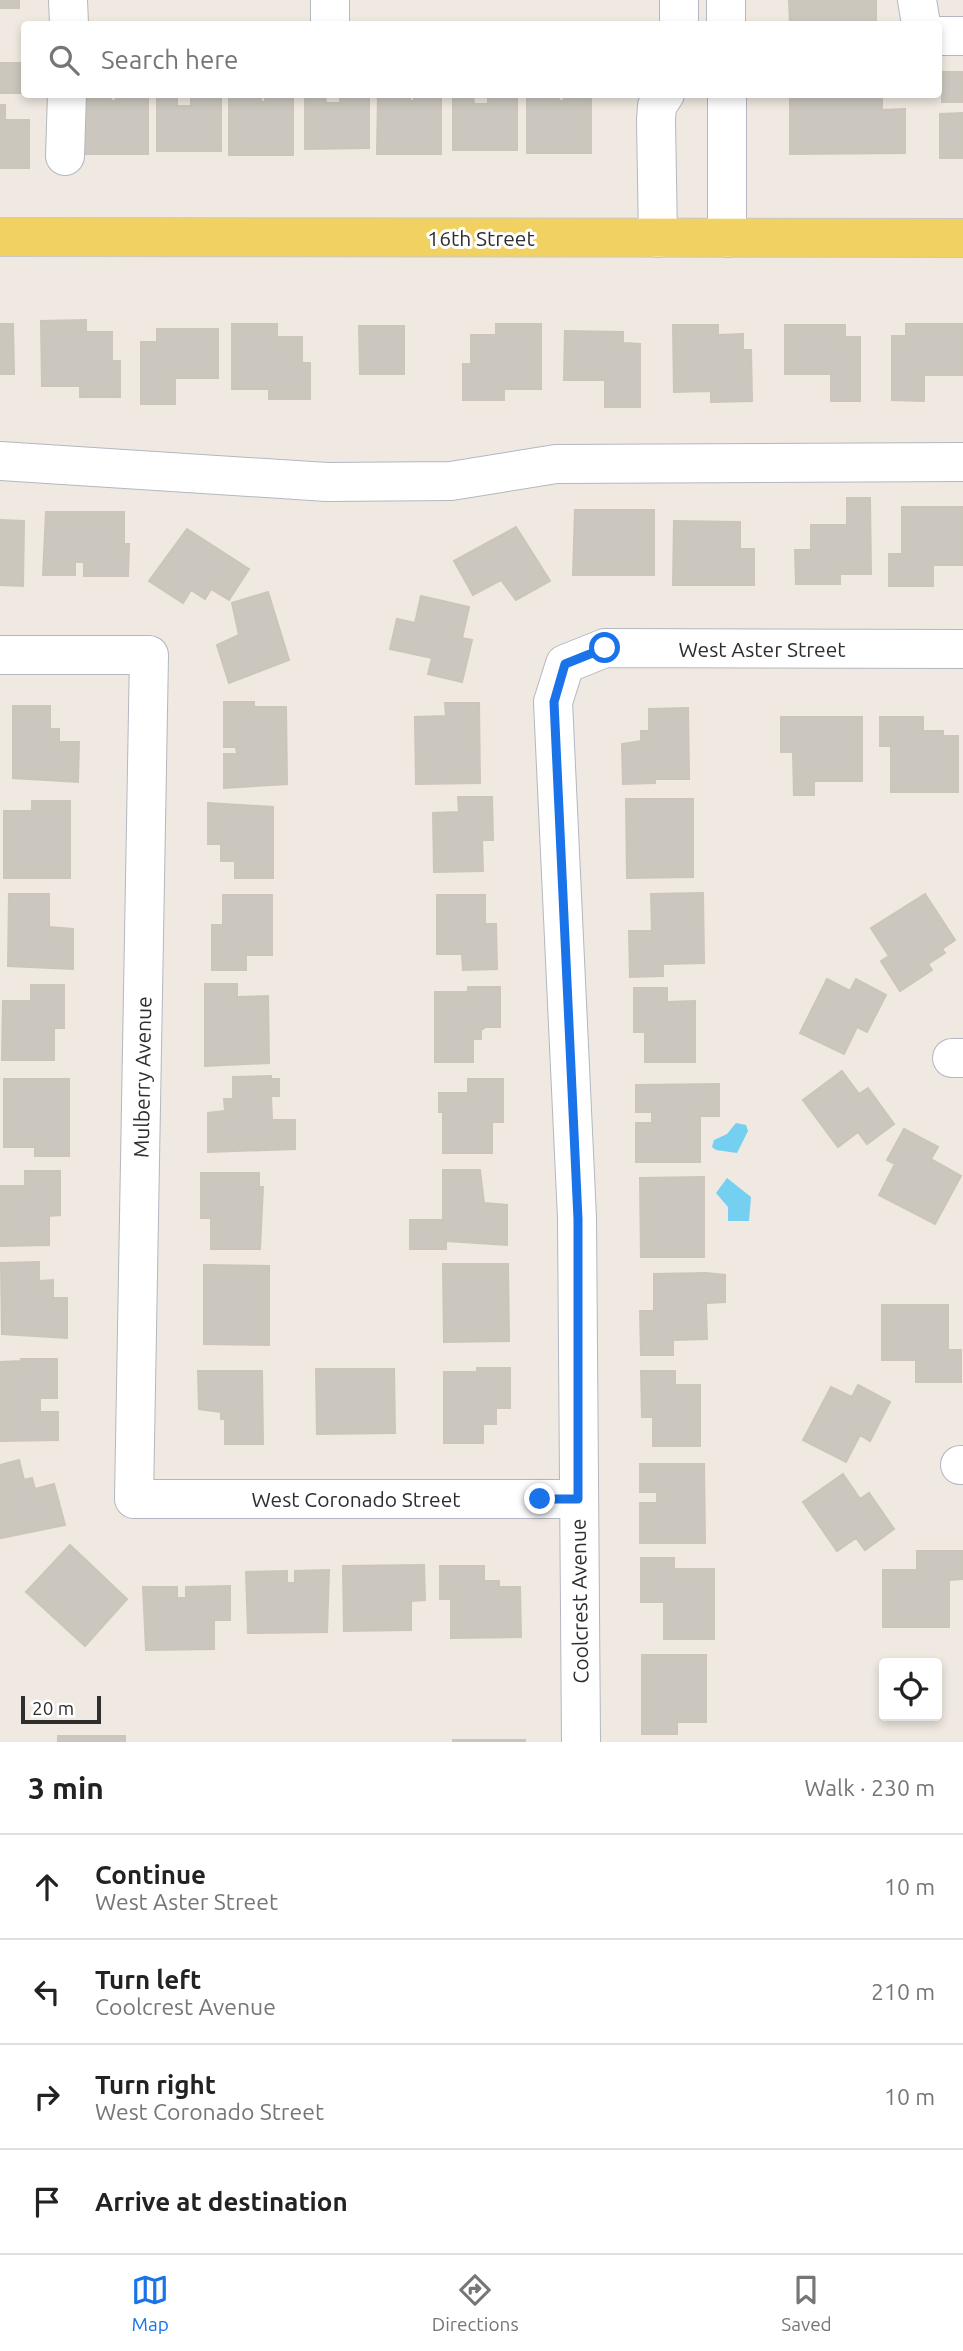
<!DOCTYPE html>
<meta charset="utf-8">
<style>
:root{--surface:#fff;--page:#f6f6f6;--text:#222;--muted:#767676;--line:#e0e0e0;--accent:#1a73e8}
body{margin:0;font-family:Ubuntu,sans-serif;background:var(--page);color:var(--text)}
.controls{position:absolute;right:21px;bottom:21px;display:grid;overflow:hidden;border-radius:7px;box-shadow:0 4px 10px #0003}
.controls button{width:63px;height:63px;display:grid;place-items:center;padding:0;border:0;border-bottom:2px solid var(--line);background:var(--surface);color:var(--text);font:35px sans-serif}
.scale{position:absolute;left:21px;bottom:18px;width:80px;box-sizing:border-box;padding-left:7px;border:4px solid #2e2e2e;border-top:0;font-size:19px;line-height:24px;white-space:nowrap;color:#2e2e2e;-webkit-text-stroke:5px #fff;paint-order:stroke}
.stop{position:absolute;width:21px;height:21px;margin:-16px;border:5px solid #1a73e8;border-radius:50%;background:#fff}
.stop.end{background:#1a73e8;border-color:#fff;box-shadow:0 2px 7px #0008}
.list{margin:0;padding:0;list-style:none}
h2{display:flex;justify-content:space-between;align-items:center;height:91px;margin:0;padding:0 28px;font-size:30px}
h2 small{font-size:23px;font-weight:400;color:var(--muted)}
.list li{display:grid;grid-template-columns:46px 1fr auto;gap:21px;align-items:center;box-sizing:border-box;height:105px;padding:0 28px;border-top:2px solid var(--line)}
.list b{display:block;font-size:26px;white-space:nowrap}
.list p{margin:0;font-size:23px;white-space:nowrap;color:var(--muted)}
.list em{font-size:23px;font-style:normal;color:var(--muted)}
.icon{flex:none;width:38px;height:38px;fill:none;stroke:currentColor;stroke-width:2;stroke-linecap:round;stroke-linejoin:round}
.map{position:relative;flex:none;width:963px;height:1742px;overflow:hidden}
.search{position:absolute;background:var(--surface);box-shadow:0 4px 10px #0003;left:21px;right:21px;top:21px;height:77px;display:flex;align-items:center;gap:18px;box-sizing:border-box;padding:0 24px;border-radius:7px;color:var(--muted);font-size:26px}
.sheet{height:511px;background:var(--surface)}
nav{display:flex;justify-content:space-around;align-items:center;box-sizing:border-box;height:98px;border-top:2px solid var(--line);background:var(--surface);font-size:19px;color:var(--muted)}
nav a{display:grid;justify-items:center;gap:4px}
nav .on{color:var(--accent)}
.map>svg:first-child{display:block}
</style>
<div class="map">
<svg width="963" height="1742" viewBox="0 0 963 1742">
<rect width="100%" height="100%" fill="#efe9e1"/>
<!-- water -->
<path fill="#75cff0" d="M736,1123l10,2 2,6 -11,22 -21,-3 -4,-3 2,-7 13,-6z
M727,1178l24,19 -2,24h-21v-14l-12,-14z"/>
<!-- building -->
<path fill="#cbc7bf" stroke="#cbc5ba" stroke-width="2" d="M0,0h19v8h-19z
M789,0h87v24h-86z
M0,63h21v30h-21z
M942,72h21v30h-21z
M116,94h32v60h-64v-59h27v6h5z
M157,94h20v12h14v-12h30v57h-64z
M229,94h32v8h4v-6h28v59h-64z
M305,94h20l1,9h14v-9h29v54l-64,1z
M378,94h32v7h4v-6h27v59h-64z
M453,94h20l1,10h14v-10h29v56h-64z
M527,94h32v7h5v-7l27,1v58h-64z
M790,94h92v16l23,-1v44l-115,1z
M0,105h5v15h24v48h-29z
M963,113v45h-23v-44z
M86,320v12h26v29h8v36h-40v-11h-38l-1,-65z
M0,324h13l1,50h-14z
M232,324h45v13h25v26h8v36h-41v-10h-37z
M496,324h45v65h-37v11h-41v-36h8v-29h25z
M906,324h57v51h-39v26l-32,-1v-64h14z
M673,325h45v10l25,-1v16h8l1,51 -41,1v-11l-37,1z
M785,325h60v12h15v64h-29v-27h-46z
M359,326h45v48h-44z
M157,329h61v49h-43v26h-34v-62h16z
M565,331l58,1v11l17,1v63h-35v-27h-41z
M847,498h23l1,76h-31v10h-44l-1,-34h16v-25h36z
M902,507h61v58h-30v21h-44v-32h13z
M575,510h79v65h-81z
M46,512h78v32h5l-1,32h-44v-14h-9v13h-32z
M0,520l24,1 -1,65 -23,-1z
M674,521l66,1v27h14v36h-81z
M516,527l34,54 -34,19 -15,-20 -28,15 -19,-34z
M187,529l62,40 -20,31 -18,-11 -6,10 -14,-9 -8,13 -34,-22z
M268,592l21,68 -60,23 -12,-38 22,-10 -7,-32z
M421,596l48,11 -7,31 10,2 -10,42 -34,-8 4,-16 -42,-9 7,-30 18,4z
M224,702h30v5h32l1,77 -63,4v-34h13l-1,-7h-12z
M445,703h34l1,80 -64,1 -1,-67 31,-1z
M13,706h37v23h9v13h20l-1,40 -65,-4z
M688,708l1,71h-34v4l-32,1 -1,-40 19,-3v-10h8v-22z
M781,717h81v64h-48v14h-20l-1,-43h-12z
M880,717h43v14h20v5h15v56h-67v-46h-11z
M458,797h34l1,43h-11l1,31 -49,1 -1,-59 26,-1z
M626,799h67v78l-66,1z
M32,801h38v77h-66v-67h28z
M208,803l65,4v71h-38v-17h-14v-17h-13z
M703,893l1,70 -41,1v12l-33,1 -1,-46h23l-1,-37z
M9,894h40v33l24,2v40l-65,-3z
M925,894l30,46 -13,9 3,4 -17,11 4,6 -32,21 -19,-30 8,-5 -18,-28z
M223,895h49v60h-26v15h-34v-45h11z
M437,895h48v29h11l1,45 -34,1 -1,-16h-25z
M827,979l23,12 6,-12 30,16 -19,37 -10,-5 -13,27 -44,-21z
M205,984h32v13l31,-1 1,67 -64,3z
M31,985h33v43h-10v32h-52l1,-59h28z
M468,987h32v40h-14l-5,3v9h-8v23h-38v-70h33z
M634,988h33v14l28,-1v61h-50v-30h-11z
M842,1071l17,23 9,-6 26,36 -27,20 -9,-12 -20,15 -35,-47z
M271,1076v3h8v17h-8l1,24h23v29l-87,3v-39l17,-2 -1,-12h9v-22z
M4,1079h65v77h-34v-9h-31z
M468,1079h35v43h-11v31h-49v-41h-4v-19h29z
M719,1084v32h-19v46h-64v-39h16v-11h-16v-27z
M904,1129l34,18 -7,12 30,17 -26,48 -56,-29 16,-31 -8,-4z
M443,1170h37l4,33 23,2v40l-61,-4v8h-36v-29h33z
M25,1171h35v44l-11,1v29l-49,1v-60h25z
M201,1173h58v14h4l-3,62h-49v-31h-10z
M704,1177v80h-63l-1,-79z
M39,1262v19l14,-1v18h14v40l-65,-4 -1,-71z
M443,1264h65l1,77 -65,1z
M204,1265l65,1v79l-65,-1z
M706,1273l19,2v27l-19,1 1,36 -34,1v15h-32l-1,-44h14v-37z
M882,1305h66v45h13v32h-45v-22h-34z
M21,1359h36v39h-17v14h18v28l-58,1v-79l21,-1z
M477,1368h33v40h-14v16h-13v19h-39v-71h33z
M316,1369h78l1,64 -78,1z
M198,1371h64l1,73h-38v-25h-4v-7l-22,-3z
M641,1371h34v14h25v61h-47v-29h-11z
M858,1385l32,17 -20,39 -10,-6 -14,27 -43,-22 28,-53 21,10z
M19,1460l5,20 8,-2 3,11 19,-5 11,41 -64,13 -1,-73z
M640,1464h64l1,79h-65v-40h17v-11h-17z
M843,1474l17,25 9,-6 25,36 -29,21 -9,-12 -19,13 -34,-49z
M70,1545l57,54 -42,47 -59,-54z
M917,1551h45v28l-13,1v47h-66v-57h34z
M641,1558h33v11h40v70h-50v-37h-23z
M424,1565l1,35 -14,1v29l-67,1 -1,-65z
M440,1566h44v15h15v6h21l1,50 -70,1v-39h-11z
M329,1570l-2,62 -79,1 -2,-61 41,-1v12h8v-12z
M230,1586v34h-16v29l-68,1 -3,-63h34v11h9v-11z
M642,1655h64v67h-29v12h-35z
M58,1736h67v6h-67z
M453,1740h72v2h-72z"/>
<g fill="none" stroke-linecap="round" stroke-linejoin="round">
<!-- minor casing -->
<g stroke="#b4b7c1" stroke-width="40">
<path id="minor" d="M68,0l1,24
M330,0v24
M679,0v24
M726,0v24
M917,0l4,24
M939,36h24
M727,94v144
M65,156l2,-62
M658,238l-2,-118 1,-14 8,-12
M0,461l327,21 124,-1 105,-17 407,-2
M0,655h149l-15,844h444
M952,1058h11
M960,1465h3
M581,1742l-4,-524 -24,-516 12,-38 40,-16 358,1"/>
</g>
<!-- major casing -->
<g stroke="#c9c9c9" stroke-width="40">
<path id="major" d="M0,237l963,1"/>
</g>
<!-- minor -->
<use href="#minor" stroke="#fff" stroke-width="38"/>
<!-- major -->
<use href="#major" stroke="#f2d163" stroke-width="38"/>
</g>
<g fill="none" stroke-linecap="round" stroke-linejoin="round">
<!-- route -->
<path stroke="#1a73e8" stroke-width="9" d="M540,1499h38v-280l-24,-517 11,-38 40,-16"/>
</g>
<g text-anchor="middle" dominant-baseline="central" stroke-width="6" stroke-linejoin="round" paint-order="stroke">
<!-- street labels -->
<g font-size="21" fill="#2e2e2e" stroke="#fff">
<text x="481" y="238">16th Street</text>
<text x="762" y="649">West Aster Street</text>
<text transform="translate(142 1077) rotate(-89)">Mulberry Avenue</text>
<text x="356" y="1499">West Coronado Street</text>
<text transform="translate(579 1601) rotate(-91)">Coolcrest Avenue</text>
</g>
</g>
</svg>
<div class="controls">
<button><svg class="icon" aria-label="locate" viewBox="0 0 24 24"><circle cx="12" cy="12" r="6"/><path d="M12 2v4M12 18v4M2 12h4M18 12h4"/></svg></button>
</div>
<div class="scale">20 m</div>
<div class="stop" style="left:605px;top:648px"></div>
<div class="stop end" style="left:540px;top:1499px"></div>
<div class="search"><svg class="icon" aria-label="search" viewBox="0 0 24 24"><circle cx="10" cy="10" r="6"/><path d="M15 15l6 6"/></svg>Search here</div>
</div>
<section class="sheet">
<h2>3 min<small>Walk · 230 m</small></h2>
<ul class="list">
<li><svg class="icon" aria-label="ahead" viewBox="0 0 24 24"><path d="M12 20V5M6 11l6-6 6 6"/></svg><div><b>Continue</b><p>West Aster Street</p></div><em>10 m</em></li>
<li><svg class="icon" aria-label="left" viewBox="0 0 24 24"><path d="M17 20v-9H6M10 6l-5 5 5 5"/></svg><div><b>Turn left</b><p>Coolcrest Avenue</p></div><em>210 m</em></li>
<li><svg class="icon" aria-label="right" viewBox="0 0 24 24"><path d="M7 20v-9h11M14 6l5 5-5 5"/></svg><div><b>Turn right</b><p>West Coronado Street</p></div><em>10 m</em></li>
<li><svg class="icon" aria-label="arrive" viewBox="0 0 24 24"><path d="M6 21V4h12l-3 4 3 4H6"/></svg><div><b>Arrive at destination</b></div></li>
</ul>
</section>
<nav>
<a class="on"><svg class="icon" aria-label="map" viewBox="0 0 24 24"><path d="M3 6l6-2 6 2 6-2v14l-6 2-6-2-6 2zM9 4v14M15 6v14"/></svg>Map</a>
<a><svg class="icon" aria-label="directions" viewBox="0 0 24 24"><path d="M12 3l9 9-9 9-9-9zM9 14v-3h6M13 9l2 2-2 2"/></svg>Directions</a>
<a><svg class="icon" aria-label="saved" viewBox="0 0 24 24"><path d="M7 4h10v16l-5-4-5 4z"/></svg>Saved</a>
</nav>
